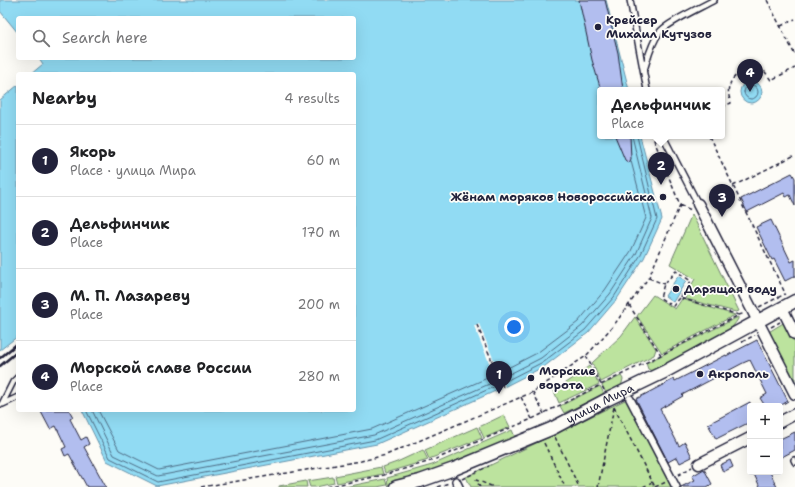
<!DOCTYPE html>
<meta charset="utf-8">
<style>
:root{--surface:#fff;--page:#f6f6f6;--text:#202124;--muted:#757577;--line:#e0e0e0;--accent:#22223b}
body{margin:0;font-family:"Shantell Sans",sans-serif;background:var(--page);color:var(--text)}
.controls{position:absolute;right:12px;bottom:12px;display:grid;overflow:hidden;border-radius:4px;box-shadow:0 4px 16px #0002}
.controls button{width:36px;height:36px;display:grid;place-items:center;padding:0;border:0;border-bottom:1px solid var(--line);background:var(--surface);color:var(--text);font:20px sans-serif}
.you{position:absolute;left:514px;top:327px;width:14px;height:14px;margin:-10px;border:3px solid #fff;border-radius:50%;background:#1a73e8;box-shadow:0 0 0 6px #1a73e833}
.badge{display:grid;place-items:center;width:26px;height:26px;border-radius:50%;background:var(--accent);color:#fff;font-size:13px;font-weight:700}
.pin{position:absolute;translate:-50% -33px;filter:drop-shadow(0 1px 2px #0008)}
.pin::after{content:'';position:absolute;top:21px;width:14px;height:12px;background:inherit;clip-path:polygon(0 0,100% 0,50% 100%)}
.popup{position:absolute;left:597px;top:87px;width:128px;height:52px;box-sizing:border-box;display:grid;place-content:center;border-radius:4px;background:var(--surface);filter:drop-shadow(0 1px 3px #0005);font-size:13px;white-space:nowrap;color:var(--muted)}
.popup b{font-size:15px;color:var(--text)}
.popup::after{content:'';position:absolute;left:50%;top:100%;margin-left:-8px;border:8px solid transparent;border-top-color:var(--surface)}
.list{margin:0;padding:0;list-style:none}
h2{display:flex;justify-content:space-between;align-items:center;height:52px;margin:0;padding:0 16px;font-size:17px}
h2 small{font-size:13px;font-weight:400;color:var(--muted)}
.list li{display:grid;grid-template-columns:26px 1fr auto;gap:12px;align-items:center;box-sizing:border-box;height:72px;padding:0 16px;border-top:1px solid var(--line)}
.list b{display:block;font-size:15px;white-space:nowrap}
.list p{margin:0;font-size:13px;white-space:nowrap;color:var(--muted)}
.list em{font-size:13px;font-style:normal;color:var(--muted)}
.icon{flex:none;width:22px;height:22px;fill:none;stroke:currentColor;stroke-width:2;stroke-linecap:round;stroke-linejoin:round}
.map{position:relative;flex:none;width:795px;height:487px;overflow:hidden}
.search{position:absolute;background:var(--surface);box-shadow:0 4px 16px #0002;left:16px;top:16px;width:340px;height:44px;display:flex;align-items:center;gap:10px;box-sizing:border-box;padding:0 14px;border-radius:4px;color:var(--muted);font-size:15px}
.panel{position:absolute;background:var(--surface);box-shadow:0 4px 16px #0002;left:16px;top:72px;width:340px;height:340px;border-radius:4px}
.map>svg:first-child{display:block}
</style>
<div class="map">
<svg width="795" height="487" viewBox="0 0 795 487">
<rect width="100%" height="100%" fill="#fdfcf7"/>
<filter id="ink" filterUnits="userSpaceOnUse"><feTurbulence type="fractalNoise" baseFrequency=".025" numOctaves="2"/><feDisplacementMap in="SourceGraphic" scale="8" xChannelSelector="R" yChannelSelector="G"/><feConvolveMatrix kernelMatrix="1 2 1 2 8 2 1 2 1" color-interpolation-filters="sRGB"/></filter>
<g filter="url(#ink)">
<!-- green -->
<path fill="#bce39e" stroke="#6f826c" d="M692,214l46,95 1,2 -3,1 -50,-13 -1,-3 10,-17 -25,-15z
M653,295l22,14 7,-10 53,16 -73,38 -25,-37z
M635,317l21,32 -2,6 -53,27 -9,-19 29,-27z
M738,317v2c-3,5 -6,9 -12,13l-72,40 -6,-3 -2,-6z
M785,322l10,20v46l-28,-55z
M589,366l10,18 -40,19 -5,-12 18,-12z
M621,376l2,3 -2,8 -15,6 -4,-8z
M600,386l4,8 -40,19 -4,-7z
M627,399l46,88h-202l-5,-10z
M504,415l6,12 -26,11 -5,-11z
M477,427l5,11 -53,21 -4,-9z
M512,430l3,7 -80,35 -29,9 -18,4 -1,-7 45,-13z
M423,450l5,10 -43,13 -2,-6 14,-5z
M381,467l2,7 -46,9 -2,-7z
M333,477l1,6 -18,4h-6l-2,-6z
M385,479l2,6 -10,2h-32z
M306,481l1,6h-28v-1z"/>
<!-- water -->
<path fill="#91dbf3" stroke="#6591a9" d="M0,0h606l23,90h-29v46h40l22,83 -18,39 -27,41 -29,34 -43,33 -45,23 -123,55 -220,42 -50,-25 -25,-51h272v-336h-323l12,-10 -4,-6h315v-40h-336v15l-18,-22z
M740 92a11 11 0 1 1 22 0a11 11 0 1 1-22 0Z
M18,85v251l-18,14v-250z
M678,276l8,5 -13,21 -8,-6z"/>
<!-- pier -->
<path fill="#fdfcf7" d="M479,324l26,63 -5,2 -26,-63z"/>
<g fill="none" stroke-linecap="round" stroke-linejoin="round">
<!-- shore -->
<path stroke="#4e6c85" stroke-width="1" d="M744 92a7 7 0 1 1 14 0a7 7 0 1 1-14 0Z
M86,410l24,48 48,24 217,-42 123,-55 45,-23 42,-32 29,-33 26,-41 17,-37 -20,-83
M92,410l22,45 44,21 216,-41 122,-54 45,-23 41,-32 28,-32 26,-40 16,-36 -20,-82
M98,410l21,40 40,20 213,-41 122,-54 43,-22 41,-31 27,-32 26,-39 15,-33 -15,-57"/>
</g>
<!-- building -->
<path fill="#b2beef" stroke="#22223b" d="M579,0h26l13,53 5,37h-22l-9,-30z
M615,136h15l1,23 -2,4 -4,-3z
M792,173l3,5v28l-5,-11 -4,2 -2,-4 -37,19 -6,-13z
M771,220l20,42 4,-2v16l-10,5 -11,-22 -2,1 -16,-33z
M757,340l31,61 -8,5h-15l-5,-8 7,-4 -17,-34 -7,3 -61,32 1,1 -23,13 19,37 6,-4 7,15 -12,6 -3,-6 -9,5 -32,-63 38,-20 1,2 51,-26v1z
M750,402v20l-34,17 -8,-15z
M40,410h29l4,7 -3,2 11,21 5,-3 3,7 -5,3 22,40h-19l-18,-33 -4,2 -3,-7 4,-2 -10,-21 -6,3z
M795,432v18l-15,8v-19z
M730,460l3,7 -10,5 -3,-7z
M704,469l8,15 -5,3h-26l14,-7 -3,-4z
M753,472h17l7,15h-17z"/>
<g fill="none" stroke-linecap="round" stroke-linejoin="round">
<!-- service casing -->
<g stroke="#22223b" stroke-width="8">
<path id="service" d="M630,0l17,90
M644,70c4,-12 7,-26 15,-37 7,-10 43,-26 55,-33
M663,136l35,68
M2,404l11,-22 5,-5
M3,404l15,-7
M794,460l1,2"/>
</g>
<!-- pedestrian casing -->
<g stroke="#22223b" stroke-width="10">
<path id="pedestrian" d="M630,399l46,88
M456,481l3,6"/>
</g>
<!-- minor casing -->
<g stroke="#22223b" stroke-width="13">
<path id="minor" d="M698,204l97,190
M782,308l13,26
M780,422l15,-8
M699,464l51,-26"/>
</g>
<!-- tertiary casing -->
<g stroke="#22223b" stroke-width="15">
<g id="tertiary">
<path id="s1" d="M396,487l24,-6 34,-12 97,-40 57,-30 56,-27 131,-71"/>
</g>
</g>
<!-- path -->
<path stroke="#22223b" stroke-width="1.5" stroke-dasharray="4 3" stroke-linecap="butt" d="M767,0l28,55
M781,26l14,-7
M722,107l9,-4c-2,-6 -4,-12 -1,-19 4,-12 24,-20 35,-12 2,2 4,6 6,8l24,-12
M709,136l76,157
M733,186l62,-31
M680,205l11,5
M649,278l15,6
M680,298l-7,8 -13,-8 4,-14 12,-13 15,10 -11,17 59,17
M629,305l32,50
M759,307l26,-13
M477,325l26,62
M771,327l9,-5
M742,342l13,-7
M586,356l18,34
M533,392l11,22
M521,397l11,22
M614,407l41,80
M555,437l24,50
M544,443l21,44
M678,475l14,-8
M462,479l27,-13
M201,487l160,-26 25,-6 147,-63 53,-36 28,-31 35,-48 31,-72 -26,-65 4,-1
M327,487l57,-12 47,-14 101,-42 129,-64 78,-40 6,-2
M437,487l12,-4
M480,487l-4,-7 18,7
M598,487l16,-80
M643,487l9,-5
M655,487l11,-5"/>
<!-- service -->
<use href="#service" stroke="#fdfcf7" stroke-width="5"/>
<!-- pedestrian -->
<use href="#pedestrian" stroke="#fdfcf7" stroke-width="7"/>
<!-- minor -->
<use href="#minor" stroke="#fdfcf7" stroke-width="10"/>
<!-- tertiary -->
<use href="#tertiary" stroke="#fdfcf7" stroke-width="12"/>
<!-- rail -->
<path stroke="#22223b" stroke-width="2.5" d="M0,358l18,-15
M0,366l18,-15"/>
</g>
</g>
<!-- markers -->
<g fill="#22223b" stroke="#fdfcf7" stroke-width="1.5">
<circle cx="598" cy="27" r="4"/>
<circle cx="663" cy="197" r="4"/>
<circle cx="676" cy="289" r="4"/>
<circle cx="700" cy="374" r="4"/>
<circle cx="531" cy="378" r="4"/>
</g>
<g text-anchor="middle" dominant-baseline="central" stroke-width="3.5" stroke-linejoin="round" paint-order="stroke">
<!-- poi labels -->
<g font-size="12" font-weight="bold" fill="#22223b" stroke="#fdfcf7" text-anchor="start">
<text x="606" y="20">Крейсер<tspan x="606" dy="14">Михаил Кутузов</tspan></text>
<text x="655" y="197" text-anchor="end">Жёнам моряков Новороссийска</text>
<text x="684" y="289">Дарящая воду</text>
<text x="539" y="371">Морские<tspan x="539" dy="14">ворота</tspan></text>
<text x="708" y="374">Акрополь</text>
</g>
<!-- street labels -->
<g font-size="12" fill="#22223b" stroke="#fdfcf7">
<text stroke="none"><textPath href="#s1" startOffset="221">улица Мира</textPath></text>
</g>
</g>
</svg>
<div class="controls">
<button>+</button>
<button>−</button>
</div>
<div class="you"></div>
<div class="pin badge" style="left:499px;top:394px">1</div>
<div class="pin badge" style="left:661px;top:185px">2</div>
<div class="popup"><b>Дельфинчик</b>Place</div>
<div class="pin badge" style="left:722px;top:217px">3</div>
<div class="pin badge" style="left:750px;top:92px">4</div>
<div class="search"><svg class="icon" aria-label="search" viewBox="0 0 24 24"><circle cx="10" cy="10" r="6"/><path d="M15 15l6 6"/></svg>Search here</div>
<section class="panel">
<h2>Nearby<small>4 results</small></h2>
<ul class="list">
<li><span class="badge">1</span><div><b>Якорь</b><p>Place · улица Мира</p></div><em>60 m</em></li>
<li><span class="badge">2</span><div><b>Дельфинчик</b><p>Place</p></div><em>170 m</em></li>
<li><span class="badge">3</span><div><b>М. П. Лазареву</b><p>Place</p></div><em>200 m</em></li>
<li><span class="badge">4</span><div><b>Морской славе России</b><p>Place</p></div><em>280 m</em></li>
</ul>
</section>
</div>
